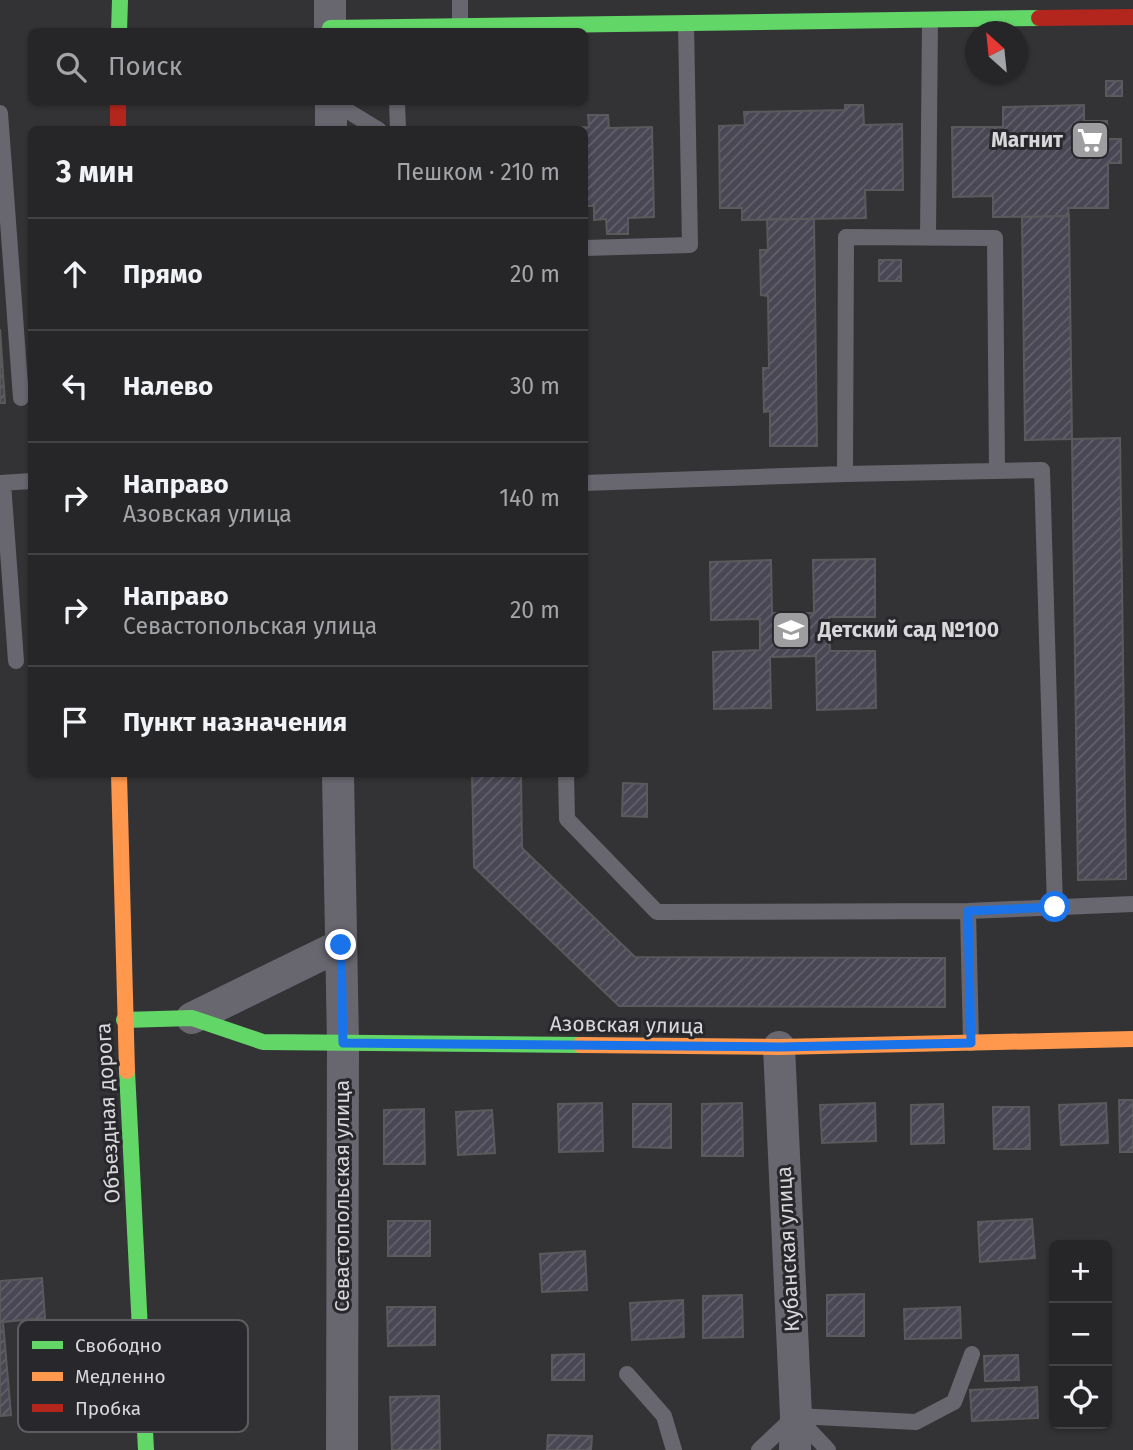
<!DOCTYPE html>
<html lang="ru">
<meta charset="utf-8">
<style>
:root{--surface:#262628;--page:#323234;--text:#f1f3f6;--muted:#a4a5a8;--line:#424345}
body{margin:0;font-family:"Fira Sans",sans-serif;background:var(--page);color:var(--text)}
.controls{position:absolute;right:21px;bottom:21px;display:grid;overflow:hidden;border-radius:10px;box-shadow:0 2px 5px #0004}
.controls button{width:63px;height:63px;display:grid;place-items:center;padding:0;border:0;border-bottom:2px solid var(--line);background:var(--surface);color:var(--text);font:35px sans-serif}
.compass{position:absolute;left:965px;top:21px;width:63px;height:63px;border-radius:50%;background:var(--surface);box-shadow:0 2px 5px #0004;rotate:333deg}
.stop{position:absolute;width:21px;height:21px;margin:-16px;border:5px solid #1a73e8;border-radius:50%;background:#fff}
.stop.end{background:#1a73e8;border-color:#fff;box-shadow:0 2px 7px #0008}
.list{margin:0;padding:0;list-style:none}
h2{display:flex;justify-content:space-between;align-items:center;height:91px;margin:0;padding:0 28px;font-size:30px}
h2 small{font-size:23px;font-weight:400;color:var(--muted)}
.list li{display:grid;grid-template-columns:46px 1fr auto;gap:21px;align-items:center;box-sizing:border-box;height:112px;padding:0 28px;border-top:2px solid var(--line)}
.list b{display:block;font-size:26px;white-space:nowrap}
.list p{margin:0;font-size:23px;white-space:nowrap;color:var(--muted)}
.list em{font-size:23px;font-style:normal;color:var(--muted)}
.icon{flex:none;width:38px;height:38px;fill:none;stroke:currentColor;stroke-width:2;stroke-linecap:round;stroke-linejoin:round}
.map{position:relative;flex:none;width:1133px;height:1450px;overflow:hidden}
.search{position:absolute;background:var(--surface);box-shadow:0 2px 5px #0004;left:28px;top:28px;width:560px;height:77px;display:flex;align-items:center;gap:18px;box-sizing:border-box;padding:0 24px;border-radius:10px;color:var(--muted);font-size:26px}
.panel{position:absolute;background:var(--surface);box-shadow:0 2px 5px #0004;left:28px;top:126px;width:560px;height:651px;border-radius:10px}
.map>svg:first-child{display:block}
</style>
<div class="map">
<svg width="1133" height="1450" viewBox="0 0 1133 1450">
<defs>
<pattern id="building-hatch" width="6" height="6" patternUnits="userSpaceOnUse" patternTransform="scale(1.75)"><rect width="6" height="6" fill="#4a4754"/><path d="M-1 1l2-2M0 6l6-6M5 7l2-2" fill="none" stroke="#63616c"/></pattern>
</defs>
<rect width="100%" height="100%" fill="#333335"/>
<!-- building -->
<path fill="url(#building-hatch)" stroke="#5a5a5c" stroke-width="2" d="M1106,81h16v15h-16z
M845,105h18l1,20 38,-1 1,66h-38l1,28 -124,2v-12h-22l-1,-82 26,-1 -1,-13 101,-2z
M1084,105v16h23l1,18h13v24h-13v45h-40l1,8 -76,1v-21l-40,1 -1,-70h51v-20z
M588,115h20l1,13 43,-1 2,90 -26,1v16h-21l-1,-15 -12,1v-14h-10v-76h-135l140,-3z
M1069,216l3,223 -47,1 -3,-223z
M767,219h47l3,227h-47v-35l-6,1 -1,-44h6l-1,-72 -7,-1 -1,-45h8z
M879,260h22v21h-22z
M0,329l5,74h-5z
M1120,438l6,441 -48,1 -6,-441z
M875,559v58h-46l1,34h45l1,57 -59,2 -1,-54 -46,1 1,51 -57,1 -1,-57 47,-2v-31l-49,1 -1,-58 61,-2 1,53h42l-1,-53z
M472,774h49l1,74 113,109 310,1v49l-326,-1 -145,-139z
M623,783l24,1v33l-25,-1z
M1119,1100h14v52h-13z
M602,1103l1,48 -44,1 -1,-48z
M742,1103l1,53h-41v-52z
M875,1103l1,38 -54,2 -2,-38z
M1106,1103l2,40 -47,2 -2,-40z
M633,1104h38v44l-38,-1z
M943,1104l1,39 -33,1v-39z
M993,1107h36l1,42h-36z
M424,1109l1,55h-41v-54z
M492,1110l3,43 -37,2 -2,-43z
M1032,1219l3,39 -55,4 -2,-40z
M388,1221h42v35h-42z
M585,1251l2,39 -45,2 -2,-38z
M42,1278l3,40 -42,4 8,93 -11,1v-135z
M864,1294v42h-37v-41z
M742,1295l1,42 -40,1v-42z
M683,1300l1,37 -52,3 -2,-37z
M387,1307h48v38l-47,1z
M960,1307l1,31 -56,1 -1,-30z
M584,1354v26h-32v-25z
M1018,1355l1,25 -34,1 -1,-25z
M1037,1387l1,31 -66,3 -2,-31z
M439,1396l1,54h-48l-2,-53z
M548,1435l44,1 -1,14h-44z"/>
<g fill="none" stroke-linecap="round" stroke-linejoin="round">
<!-- lane -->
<path stroke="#68676f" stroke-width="16" d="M460,0v27
M333,102l46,28
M397,102l1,28
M0,113l21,285
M928,237l2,-217
M584,248l106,-3 -4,-222
M845,474l1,-237 149,1 2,233
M0,483l32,-2
M3,483l13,178
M584,483l261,-9 197,-4 13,437
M566,774l1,45 90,93 311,-1 165,-7
M968,911l3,132
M627,1374l37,42 10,34
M759,1450l36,-34
M828,1450l-32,-34 120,6 38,-20 18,-48"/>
<!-- street -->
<path stroke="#68676f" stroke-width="32" d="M330,0v32
M331,102v28
M338,774l5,269 -1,407
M192,1018l149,-73
M779,1047l17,369 -1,34"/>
<!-- fast -->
<path stroke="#63d668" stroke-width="16" d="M330,28l709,-10
M119,32l1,-32
M124,1020l68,-2 71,24 317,3
M127,1071l19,379"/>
<!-- slow -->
<path stroke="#ff974d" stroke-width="16" d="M119,774l8,297
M580,1045l199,2 354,-8"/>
<!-- jam -->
<path stroke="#b3261e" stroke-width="16" d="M1039,18l94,-1
M118,102v28"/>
</g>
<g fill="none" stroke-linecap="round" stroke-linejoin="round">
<!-- route -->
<path stroke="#1a73e8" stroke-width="9" d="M341,945l2,98 436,4 192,-4 -3,-132 87,-4"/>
</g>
<!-- icons -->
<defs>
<g id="supermarket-square" transform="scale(2.0125)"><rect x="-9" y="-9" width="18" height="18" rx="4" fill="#9e9ea0" stroke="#28282c"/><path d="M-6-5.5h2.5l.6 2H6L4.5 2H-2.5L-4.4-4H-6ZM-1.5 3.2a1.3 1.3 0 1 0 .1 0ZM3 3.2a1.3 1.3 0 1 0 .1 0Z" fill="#fff"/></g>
<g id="school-square" transform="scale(2.0125)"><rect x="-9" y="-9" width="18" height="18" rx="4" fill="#9e9ea0" stroke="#28282c"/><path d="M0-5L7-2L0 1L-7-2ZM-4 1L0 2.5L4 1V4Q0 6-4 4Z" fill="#fff"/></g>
</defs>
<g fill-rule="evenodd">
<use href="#supermarket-square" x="1090" y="140"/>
<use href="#school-square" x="791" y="630"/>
</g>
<g text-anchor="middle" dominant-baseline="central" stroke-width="6" stroke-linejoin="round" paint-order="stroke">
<!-- poi labels -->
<g font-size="21" font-weight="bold" fill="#d8d7da" stroke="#28282c" text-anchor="end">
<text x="1063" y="140">Магнит</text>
<text x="818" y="630" text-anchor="start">Детский сад №100</text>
</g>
<!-- street labels -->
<g font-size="21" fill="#d8d7da" stroke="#28282c">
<text transform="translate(627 1025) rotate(1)">Азовская улица</text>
<text transform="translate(108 1113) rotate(-93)">Объездная дорога</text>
<text transform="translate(342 1196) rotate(-90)">Севастопольская улица</text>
<text transform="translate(788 1249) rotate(-93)">Кубанская улица</text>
</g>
</g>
<!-- legend -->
<rect x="18" y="1320" width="230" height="112" rx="10" fill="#28282c" stroke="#5d5d60" stroke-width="2"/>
<rect x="32" y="1341" width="31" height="8" fill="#63d668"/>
<rect x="32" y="1372" width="31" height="9" fill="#ff974d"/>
<rect x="32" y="1404" width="31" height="8" fill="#b3261e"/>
<g font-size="19" fill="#d8d7da">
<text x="75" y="1352">Свободно</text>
<text x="75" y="1383">Медленно</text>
<text x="75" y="1415">Пробка</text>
</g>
</svg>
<div class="controls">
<button>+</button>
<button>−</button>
<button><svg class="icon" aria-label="locate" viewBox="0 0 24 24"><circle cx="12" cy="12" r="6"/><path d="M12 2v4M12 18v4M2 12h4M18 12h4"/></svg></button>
</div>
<svg class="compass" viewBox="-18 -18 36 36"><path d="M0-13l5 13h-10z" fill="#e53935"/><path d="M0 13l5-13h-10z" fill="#a4a5a8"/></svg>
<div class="stop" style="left:1055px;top:907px"></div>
<div class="stop end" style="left:341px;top:945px"></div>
<div class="search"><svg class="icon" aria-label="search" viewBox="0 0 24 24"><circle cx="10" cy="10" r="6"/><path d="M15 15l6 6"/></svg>Поиск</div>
<section class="panel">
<h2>3 мин<small>Пешком · 210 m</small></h2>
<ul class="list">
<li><svg class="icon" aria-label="ahead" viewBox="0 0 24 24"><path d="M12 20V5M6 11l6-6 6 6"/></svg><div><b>Прямо</b></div><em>20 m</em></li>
<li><svg class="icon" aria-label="left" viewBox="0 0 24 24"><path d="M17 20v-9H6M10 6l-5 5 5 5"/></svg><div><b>Налево</b></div><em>30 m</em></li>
<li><svg class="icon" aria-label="right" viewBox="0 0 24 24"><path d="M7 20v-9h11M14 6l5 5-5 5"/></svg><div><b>Направо</b><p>Азовская улица</p></div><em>140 m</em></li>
<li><svg class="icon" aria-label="right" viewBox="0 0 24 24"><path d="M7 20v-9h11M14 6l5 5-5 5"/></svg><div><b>Направо</b><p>Севастопольская улица</p></div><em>20 m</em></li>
<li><svg class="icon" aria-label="arrive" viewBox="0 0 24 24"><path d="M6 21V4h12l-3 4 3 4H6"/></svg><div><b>Пункт назначения</b></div></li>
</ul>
</section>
</div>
